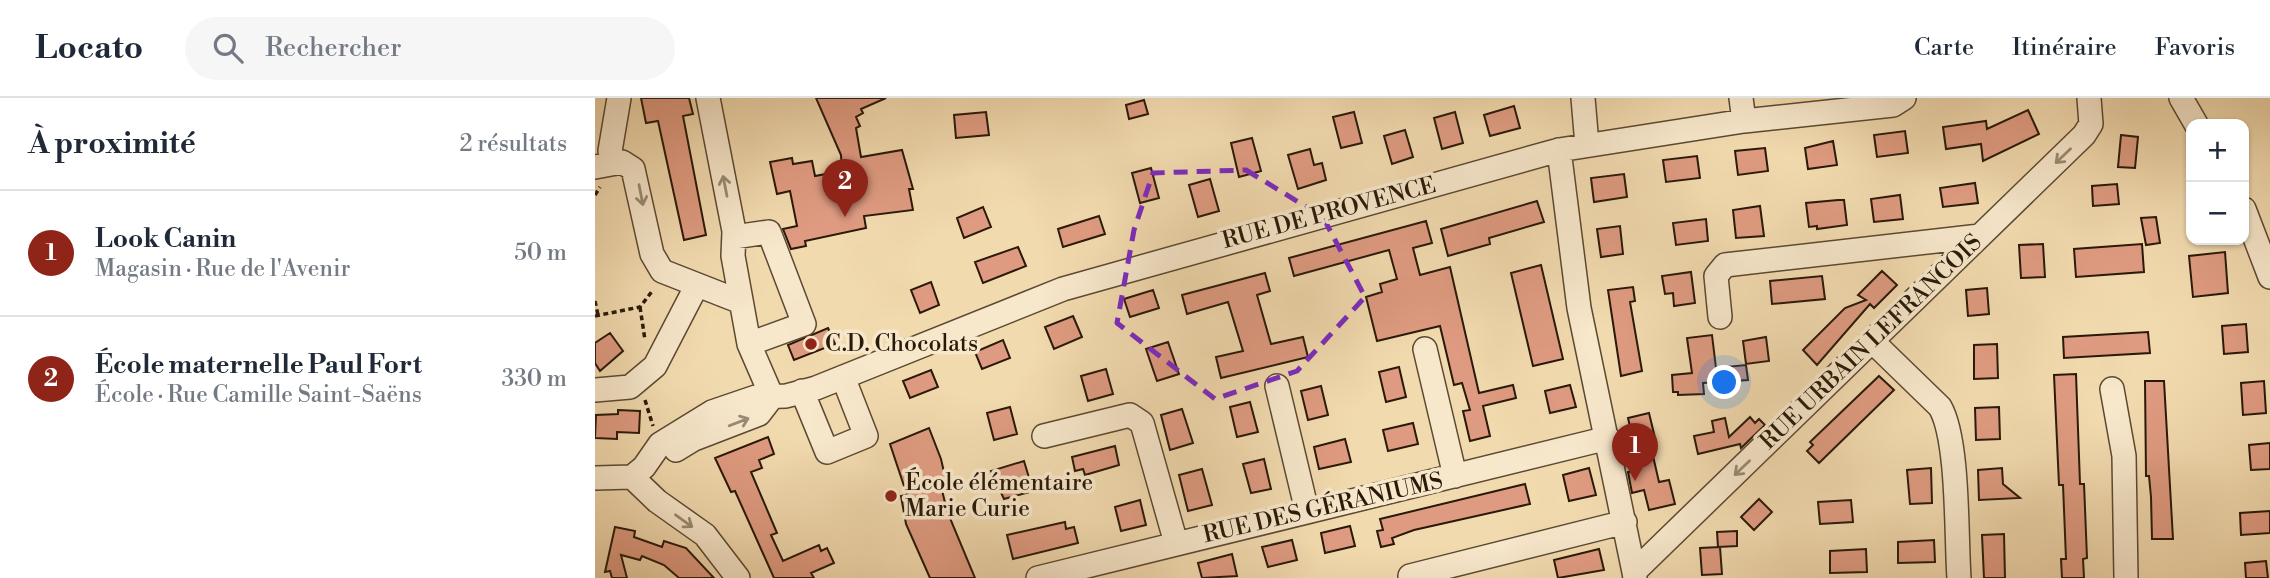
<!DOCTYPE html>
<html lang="fr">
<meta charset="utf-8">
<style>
:root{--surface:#fff;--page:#f6f6f7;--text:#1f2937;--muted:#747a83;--line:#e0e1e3;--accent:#8f2418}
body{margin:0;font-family:"Libre Bodoni",serif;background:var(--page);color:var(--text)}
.controls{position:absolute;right:21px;top:21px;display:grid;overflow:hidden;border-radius:14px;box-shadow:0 2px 5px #0004}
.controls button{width:63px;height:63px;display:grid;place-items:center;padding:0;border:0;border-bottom:2px solid var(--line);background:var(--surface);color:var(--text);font:35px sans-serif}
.you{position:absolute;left:1130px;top:285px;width:24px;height:24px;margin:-18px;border:5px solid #fff;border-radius:50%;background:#1a73e8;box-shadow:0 0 0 10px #1a73e833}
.badge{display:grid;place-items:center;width:46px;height:46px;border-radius:50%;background:var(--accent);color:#fff;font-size:23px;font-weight:700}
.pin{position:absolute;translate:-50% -58px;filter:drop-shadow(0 2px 4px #0008)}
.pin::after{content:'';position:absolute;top:37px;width:24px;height:21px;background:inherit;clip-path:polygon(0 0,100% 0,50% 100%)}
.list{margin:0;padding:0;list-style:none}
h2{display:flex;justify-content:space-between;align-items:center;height:91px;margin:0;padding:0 28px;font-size:30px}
h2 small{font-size:23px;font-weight:400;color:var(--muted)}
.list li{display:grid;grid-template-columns:46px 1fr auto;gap:21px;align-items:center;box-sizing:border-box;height:126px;padding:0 28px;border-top:2px solid var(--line)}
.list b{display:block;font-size:26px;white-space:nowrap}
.list p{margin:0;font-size:23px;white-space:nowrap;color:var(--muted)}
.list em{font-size:23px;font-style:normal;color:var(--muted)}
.icon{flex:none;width:38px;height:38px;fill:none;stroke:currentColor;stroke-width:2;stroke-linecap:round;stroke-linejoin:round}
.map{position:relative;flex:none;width:1675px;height:480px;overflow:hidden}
header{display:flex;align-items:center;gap:42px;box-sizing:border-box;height:98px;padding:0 35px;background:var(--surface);border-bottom:2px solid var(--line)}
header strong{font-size:33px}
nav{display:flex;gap:38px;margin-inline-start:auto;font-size:24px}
.search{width:490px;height:63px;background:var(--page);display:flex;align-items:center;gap:18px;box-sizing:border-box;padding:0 24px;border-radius:38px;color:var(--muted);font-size:26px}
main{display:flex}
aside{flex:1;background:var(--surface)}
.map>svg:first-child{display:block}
</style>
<header>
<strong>Locato</strong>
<div class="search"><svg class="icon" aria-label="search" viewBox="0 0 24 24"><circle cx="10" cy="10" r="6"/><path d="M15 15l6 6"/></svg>Rechercher</div>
<nav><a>Carte</a><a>Itinéraire</a><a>Favoris</a></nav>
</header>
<main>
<aside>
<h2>À proximité<small>2 résultats</small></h2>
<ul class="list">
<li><span class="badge">1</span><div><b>Look Canin</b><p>Magasin · Rue de l'Avenir</p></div><em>50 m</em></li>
<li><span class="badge">2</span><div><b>École maternelle Paul Fort</b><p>École · Rue Camille Saint-Saëns</p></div><em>330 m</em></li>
</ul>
</aside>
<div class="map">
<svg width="1675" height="480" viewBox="0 0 1675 480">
<rect width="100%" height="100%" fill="#f2daaf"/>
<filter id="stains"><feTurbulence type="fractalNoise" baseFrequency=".00286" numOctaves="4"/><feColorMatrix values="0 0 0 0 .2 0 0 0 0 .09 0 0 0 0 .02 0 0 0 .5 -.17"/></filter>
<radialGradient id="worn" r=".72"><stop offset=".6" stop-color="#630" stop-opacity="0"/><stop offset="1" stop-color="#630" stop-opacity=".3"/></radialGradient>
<!-- building -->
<path fill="#df9b81" stroke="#291909" stroke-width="2" d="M46,0h48l4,16 -10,2 23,119 -22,5 -26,-119 -12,2z
M221,0h70l-25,11 2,4 -7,4 4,9 -4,2 5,29 41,-7 11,39h-4l4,21 -49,6 2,12 -61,13 1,5 -15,3 -8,-20 14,-3 -7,-35 -13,3 -7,-32 22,-4 1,6 19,-3 3,15 27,-5 -1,-16z
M549,2l4,14 -19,5 -3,-14z
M919,8l6,22 -30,8 -6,-21z
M1433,12l11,24 -56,27 -2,-17 -35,5 -3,-22 43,-6 1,8z
M391,14l3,23 -33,3 -2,-23z
M759,14l8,31 -21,5 -8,-31z
M860,14l8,31 -21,6 -8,-31z
M810,32l8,27 -21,7 -8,-28z
M1310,33l3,22 -31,4 -3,-22z
M1526,37l17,2 -3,31 -17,-1z
M657,40l9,33 -22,6 -8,-34z
M1238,43l4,24 -29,4 -3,-21z
M1170,50l3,23 -30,4 -3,-24z
M715,51l4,16 8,-2 4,17 -28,9 -10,-34z
M1102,58l3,22 -34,4 -3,-22z
M556,70l8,30 -19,5 -8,-30z
M1029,76l3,23 -33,5 -3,-24z
M615,81l9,32 -21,6 -9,-32z
M1380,85l3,20 -35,4 -3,-19z
M1522,86l2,20 -26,2 -1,-20z
M1305,97l3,24 -29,3 -3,-23z
M1243,102h6l3,25 -30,4v-3l-8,1 -3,-24z
M942,103l7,21 -55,16 1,6 -42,12 -7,-27z
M1165,108l4,30 -28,2 -3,-28z
M388,109l8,20 -27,11 -7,-20z
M504,118l6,18 -42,13 -5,-18z
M1561,119l4,26 -14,2 -5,-27z
M1111,121l2,22 -32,4 -3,-22z
M831,123l6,22 -19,5 7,27 30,-8 29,126 34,-8 3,13 -33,8 7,30 -20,5 -7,-30 7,-1 -8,-27 -8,2 -14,-59 -63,15 -11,-44 16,-5 -2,-8 17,-5 -8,-29 -95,26 -5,-18z
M1025,128l3,28 -22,3 -4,-28z
M1448,146l2,33 -24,1 -2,-33z
M1547,146l2,28 -68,5 -2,-28z
M423,149l8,19 -43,17 -8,-21z
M1630,154l3,41 -35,4 -4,-41z
M946,167l22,94 -30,7 -22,-93z
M1287,173l15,14 -23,23 -4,-4 -53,61 -14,-15 42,-42 21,-8 -8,-5z
M1096,174l4,31 -21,3 -1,-13 -8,1 -3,-18z
M670,175l5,18 -13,4 14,49 32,-7 5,20 -87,21 -5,-21 27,-6 -15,-49 -41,12 -5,-19z
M1227,178l3,23 -53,5 -2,-23z
M336,184l8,23 -19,8 -9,-23z
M1038,189l2,14 -5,1 12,69 -21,5 -13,-86z
M1392,190l2,26 -21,2 -2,-26z
M558,192l6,18 -29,9 -6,-18z
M478,218l9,21 -28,12 -9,-22z
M1651,226l2,28 -24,2 -2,-28z
M233,230l7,16 -41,16 -6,-15z
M1553,234l2,21 -86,5 -1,-21z
M15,235l13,18 -23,20 -5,-8v-20z
M1117,237l4,33 30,-3 2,15 -45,3 1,11 -26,1v-3h-5l-1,-17 20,-2 -5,-35z
M1171,239l3,24 -23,3 -3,-23z
M408,242l7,18 -28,11 -7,-17z
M573,244l11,32 -22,7 -11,-32z
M1402,246l1,34 -24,1v-34z
M804,269l7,30 -20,5 -7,-30z
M511,271l7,25 -25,7 -7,-25z
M336,272l7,17 -28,11 -7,-17z
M1481,276l4,110h4l3,74 -4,1 1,19h-22l-1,-19h5l-3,-74h-4l-5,-110z
M1284,278l15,14 -75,73 -12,-12 6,-6 -3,-3z
M1550,283h19l9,158h-21l-1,-42 -2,-21h-3z
M1669,283l2,32 -23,2 -2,-32z
M975,287l6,22 -26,6 -5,-22z
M726,288l7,29 -20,5 -7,-29z
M655,304l8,30 -21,5 -7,-30z
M415,309l7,27 -23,6 -7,-27z
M1404,309l1,32 -24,1 -1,-32z
M587,311l11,34 -23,7 -9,-35z
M23,312l22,1 -1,22 -22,-1v7l-22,-1 1,-23 22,-1z
M1054,315l7,29 -6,1 9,39 10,-2 6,24 -26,6 -5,-20 -12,3 -4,-21 12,-2 -12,-52z
M1155,319l5,6 4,-4 6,6 -24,23 -1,-4 -42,10 -4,-18 20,-4 -2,-11 13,-3 4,19z
M818,325l5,21 -30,7 -5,-21z
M334,330l12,31 6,26 -6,1 6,25 28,67h-45l-24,-54 -5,-28 6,-1 -17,-51z
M173,339l6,17 -15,6 3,8 -11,4 26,61 -6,2 12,26 36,-16 2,6 6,-3 7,15 -23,10 3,5h-40l-39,-87 -4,1 -16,-34z
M750,341l6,23 -32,7 -5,-22z
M1675,345v26l-19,1 -2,-25z
M520,348l4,19 -34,10 -2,-6 -8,2 -3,-14z
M669,361l7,30 -20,4 -8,-29z
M429,363l9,30 -29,8 -13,-28z
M994,370l7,27 -27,6 -6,-26z
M1336,370l1,35 -22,1 -3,-34z
M1407,370l1,16 17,14 -41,2 -1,-30z
M607,371l10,36 -24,6 -9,-36z
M930,386l5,20 -116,26 -22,8 2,6 -13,3 -4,-16 6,-1 -3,-11z
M1164,401l13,13 -18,18 -13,-13z
M545,402l6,25 -25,6 -6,-24z
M1256,402l2,22 -33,2 -2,-22z
M1675,413v22l-29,2 -1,-22z
M470,424l1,7 8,-2 4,16 -65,16 -6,-24z
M755,428l5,20 -30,7 -4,-20z
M20,429l20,4 -1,6 28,10 2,-6 22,7 28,30h-35l-15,-13 -22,-9 -2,4 -19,-5 6,23h-15l-2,-7 -5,1z
M1142,433v15l-19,1 -1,-15z
M1409,436l1,44h-21l-2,-43z
M697,442l5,20 -29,7 -6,-20z
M1339,442l1,22 -37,1v-21z
M1125,449l2,27 -20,1 -2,-27z
M1004,451l5,21 -46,8 -4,-18z
M1271,451l1,23 -37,1v-22z
M637,456l5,22 -35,2 -4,-15z
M1671,463l2,17h-22l-1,-15z"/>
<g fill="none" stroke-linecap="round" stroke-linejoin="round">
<!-- minor casing -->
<g stroke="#5b4932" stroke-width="26">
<path id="minor" d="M113,0l26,133 -1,25 16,88 23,53
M988,0l4,47
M1146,0l3,23
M1586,0l15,26
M964,52l20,158 55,264
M15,53l9,-53
M0,69l27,-5 11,7 19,85 10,17 79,31
M1649,111l26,68
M139,139l35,-5 35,92 -55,20
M1125,219l-4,-41 9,-11 255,-29
M1277,243l68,66c19,33 16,129 19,171
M830,251l30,127
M682,288l30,125
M1517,291l12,67 2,122
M0,292l35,-3 25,-21 42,-81
M207,293l25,61 39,-16 -23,-59
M449,338l86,-21 12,8 34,120
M81,352l18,-11 65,-25 13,-17
M37,379l25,24 48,34 33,43
M0,380l37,-1 12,-10 16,-23 52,-32 44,-15 30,-1 30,-8 247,-99 496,-139 185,-29 149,-16 11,-7
M815,478l215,-54
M443,480l570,-140
M1040,480l-1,-6 450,-437 7,-11 -2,-26"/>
</g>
<!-- path -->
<path stroke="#291909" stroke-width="3.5" stroke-dasharray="5 3.5" stroke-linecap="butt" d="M0,97l5,-8
M0,203l3,14
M45,209l5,33
M0,218l45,-9 13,-17
M50,302l8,26"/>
<!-- minor -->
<use href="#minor" stroke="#f7e7cb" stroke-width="23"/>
</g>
<!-- one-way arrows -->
<defs><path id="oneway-shaft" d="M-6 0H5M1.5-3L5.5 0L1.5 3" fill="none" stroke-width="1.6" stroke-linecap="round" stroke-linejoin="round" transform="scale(1.75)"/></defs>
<g stroke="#9a8a74">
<use href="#oneway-shaft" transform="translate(1468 58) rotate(136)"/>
<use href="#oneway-shaft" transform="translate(130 88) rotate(-101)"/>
<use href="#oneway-shaft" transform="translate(46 97) rotate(79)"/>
<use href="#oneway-shaft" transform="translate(144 324) rotate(-21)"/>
<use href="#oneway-shaft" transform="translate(1147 370) rotate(136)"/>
<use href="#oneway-shaft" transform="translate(89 423) rotate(36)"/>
</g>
<!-- marked area -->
<path fill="none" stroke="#7b2cbf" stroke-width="5" stroke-dasharray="14 9" stroke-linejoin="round" d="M651,72l77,47 42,80 -68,74 -82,28 -98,-76 17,-93 19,-57z"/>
<!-- markers -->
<g fill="#8f2418" stroke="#f7e7cb" stroke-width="2.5">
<circle cx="216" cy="246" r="7"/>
<circle cx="296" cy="398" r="7"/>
</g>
<g text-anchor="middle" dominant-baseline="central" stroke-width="7" stroke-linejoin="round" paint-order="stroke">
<!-- street labels -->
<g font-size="23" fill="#291909" stroke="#f7e7cb">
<text transform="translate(734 115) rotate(-15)">RUE DE PROVENCE</text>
<text transform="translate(1276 244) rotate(-44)">RUE URBAIN LEFRANCOIS</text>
<text transform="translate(728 410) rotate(-13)">RUE DES GÉRANIUMS</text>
</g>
<!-- poi labels -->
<g font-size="23" fill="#291909" stroke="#f7e7cb" text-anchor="start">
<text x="230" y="246">C.D. Chocolats</text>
<text x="310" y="385">École élémentaire<tspan x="310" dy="26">Marie Curie</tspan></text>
</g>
</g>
<rect width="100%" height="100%" filter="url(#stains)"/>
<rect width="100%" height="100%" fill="url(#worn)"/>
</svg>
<div class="controls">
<button>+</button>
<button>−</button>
</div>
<div class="you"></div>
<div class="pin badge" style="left:1040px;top:383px">1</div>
<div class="pin badge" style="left:250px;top:119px">2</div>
</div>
</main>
